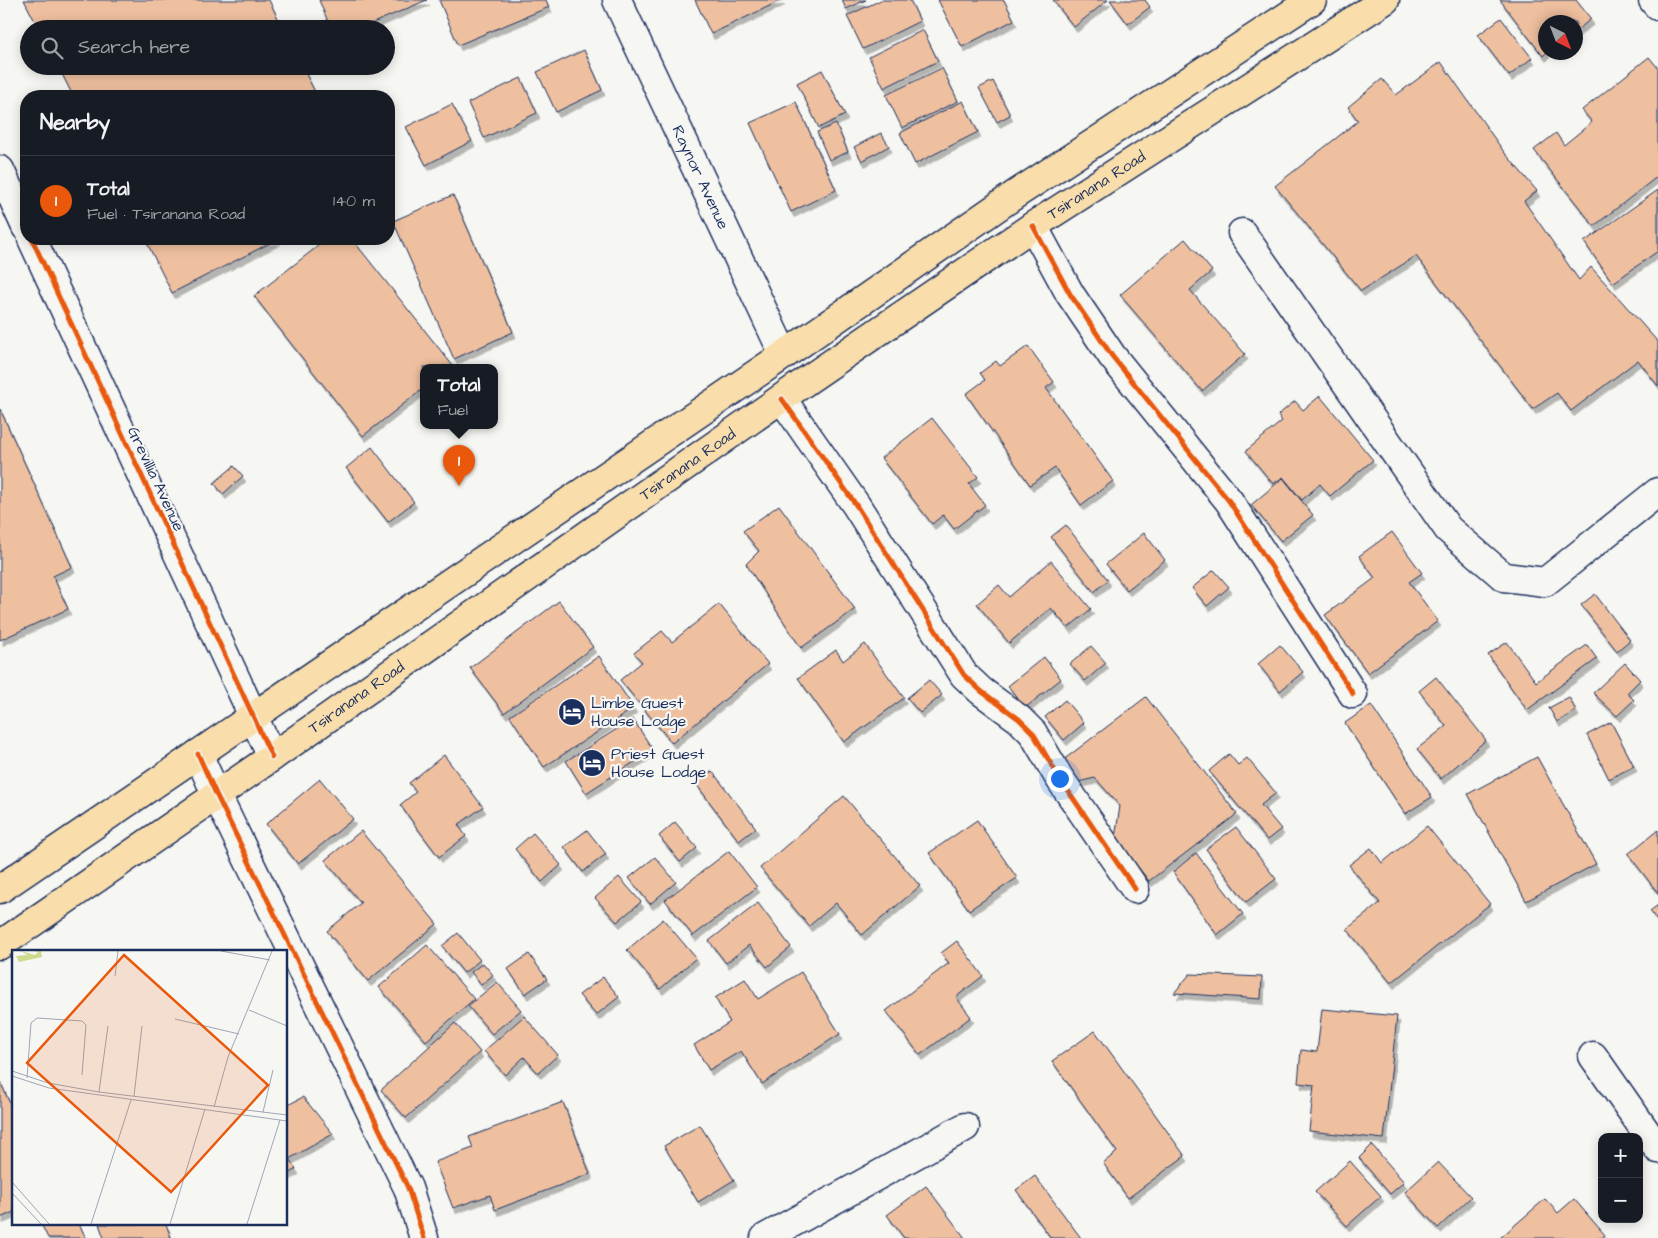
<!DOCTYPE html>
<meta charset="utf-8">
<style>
:root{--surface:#171b24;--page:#20242c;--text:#f1f3f6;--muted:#9ea1a6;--line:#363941;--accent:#ea580c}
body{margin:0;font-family:"Architects Daughter",sans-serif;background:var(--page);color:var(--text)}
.controls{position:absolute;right:15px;bottom:15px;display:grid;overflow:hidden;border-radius:10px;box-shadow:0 2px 12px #0003}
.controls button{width:45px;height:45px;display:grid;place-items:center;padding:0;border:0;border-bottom:1px solid var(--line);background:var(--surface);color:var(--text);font:25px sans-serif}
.compass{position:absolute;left:1538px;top:15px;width:45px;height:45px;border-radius:50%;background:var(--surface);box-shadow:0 2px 12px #0003;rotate:138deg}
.you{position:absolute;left:1059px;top:778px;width:18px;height:18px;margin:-12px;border:4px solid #fff;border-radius:50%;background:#1a73e8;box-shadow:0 0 0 8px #1a73e833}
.badge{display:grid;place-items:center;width:32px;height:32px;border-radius:50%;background:var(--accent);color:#fff;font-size:16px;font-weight:700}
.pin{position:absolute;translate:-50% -41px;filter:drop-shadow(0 1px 2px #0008)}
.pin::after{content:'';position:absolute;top:26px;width:18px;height:15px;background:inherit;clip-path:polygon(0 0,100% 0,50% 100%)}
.popup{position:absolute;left:420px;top:364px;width:78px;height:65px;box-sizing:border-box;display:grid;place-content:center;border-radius:10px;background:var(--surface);filter:drop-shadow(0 1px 4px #0005);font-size:16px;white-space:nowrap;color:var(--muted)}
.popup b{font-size:19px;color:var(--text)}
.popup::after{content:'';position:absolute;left:50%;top:100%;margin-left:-10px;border:10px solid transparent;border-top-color:var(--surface)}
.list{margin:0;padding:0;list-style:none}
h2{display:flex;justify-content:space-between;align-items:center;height:65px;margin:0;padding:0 20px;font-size:21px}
h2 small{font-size:16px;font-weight:400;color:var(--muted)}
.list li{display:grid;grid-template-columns:32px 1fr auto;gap:15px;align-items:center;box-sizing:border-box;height:90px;padding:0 20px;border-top:1px solid var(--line)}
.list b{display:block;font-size:19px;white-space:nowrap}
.list p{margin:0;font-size:16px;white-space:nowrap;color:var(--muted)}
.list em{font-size:16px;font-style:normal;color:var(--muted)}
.icon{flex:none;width:28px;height:28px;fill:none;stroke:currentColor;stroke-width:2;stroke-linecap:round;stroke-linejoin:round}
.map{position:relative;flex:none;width:1658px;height:1238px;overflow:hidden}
.search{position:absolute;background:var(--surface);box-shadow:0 2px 12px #0003;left:20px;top:20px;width:375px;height:55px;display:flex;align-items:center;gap:12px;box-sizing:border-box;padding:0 18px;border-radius:28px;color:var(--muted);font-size:19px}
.panel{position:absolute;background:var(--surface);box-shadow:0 2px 12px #0003;left:20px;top:90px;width:375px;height:155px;border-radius:20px}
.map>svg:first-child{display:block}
</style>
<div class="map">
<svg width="1658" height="1238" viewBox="0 0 1658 1238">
<defs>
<filter id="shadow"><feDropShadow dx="3" dy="5.5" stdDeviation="0" flood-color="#0004"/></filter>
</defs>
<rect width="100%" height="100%" fill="#f6f6f2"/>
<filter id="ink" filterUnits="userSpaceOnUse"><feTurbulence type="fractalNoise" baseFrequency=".02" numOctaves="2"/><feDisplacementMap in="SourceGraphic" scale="10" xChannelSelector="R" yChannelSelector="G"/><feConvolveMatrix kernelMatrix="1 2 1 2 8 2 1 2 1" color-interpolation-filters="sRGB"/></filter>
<g filter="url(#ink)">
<!-- building -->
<path fill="#efc09f" stroke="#1b2f5e" filter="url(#shadow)" d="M24,0h245l14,29h-244z
M319,0h108l-68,29h-28z
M439,0h107l3,7 -91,38z
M695,0h87l-71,34z
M842,0h24l-20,9z
M881,0h29l10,21 -57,28 -16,-33z
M938,0h66l10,20 -52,27z
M1053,0h55l-34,27z
M1110,0h35l5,7 -22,17z
M1500,0h76l15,19 -15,12v-9h-30l1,30 -4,4z
M1501,18l31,40 -23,18 -31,-41z
M923,30l15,31 -54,27 -15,-31z
M584,50l18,40 -46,22 -19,-40z
M1649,57l9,11v108l-64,50 -60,-76 22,-17 8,12 28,-23 -10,-12z
M1441,62l63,90 33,39 -13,10 55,79 12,-13 67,75v44l-20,-26 -67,51 -14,-18 -24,16 -117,-153 -55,35 -86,-105 83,-65 -10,-14 34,-28 14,16z
M58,66h244l15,30h-244z
M942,68l16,33 -56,27 -16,-33z
M822,70l23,45 -26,13 -22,-45z
M521,78l16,35 -53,25 -16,-35z
M993,81l17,34 -13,7 -18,-34z
M963,101l15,31 -63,32 -15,-31z
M796,102l40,88 -45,22 -41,-89z
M452,104l20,37 -46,24 -20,-38z
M836,124l12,28 -19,8 -12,-28z
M881,133l8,13 -27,15 -8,-14z
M1658,190v61l-45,32 -29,-41z
M453,195l60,137 -59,27 -61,-138z
M145,239h133l-106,54z
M327,239h25l101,127 -29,1v21l-61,48 -109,-140z
M1185,239l27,32 -22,19 55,64 -43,37 -82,-96z
M1028,346l26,36 -8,6 67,93 -32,24 -26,-37 -25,17 -64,-91 19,-14 -5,-7 16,-12 4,5z
M1320,396l53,64 -43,36 -10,-12 -18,16 -19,-23 -10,7 -27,-33 36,-30 -4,-6 17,-14 8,9z
M0,409l72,158 -19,9 15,33 -68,31z
M932,418l46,59 -9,7 16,21 -31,24 -11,-14 -11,9 -51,-66z
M372,447l42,55 -26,20 -42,-54z
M234,466l9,10 -20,18 -9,-11z
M1283,478l30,37 -32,26 -30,-36z
M779,505l76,104 -54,39 -55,-84 13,-13 -16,-20z
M1066,525l42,55 -14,12 -43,-55z
M1392,532l30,41 -13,9 29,39 -70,52 -43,-58 50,-37 -16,-22z
M1144,533l21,27 -38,30 -21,-26z
M1051,561l40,48 -23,19 -17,-20 -42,35 -32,-39 22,-19 10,12z
M1214,570l15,17 -22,19 -15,-18z
M1595,594l35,46 -13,11 -36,-46z
M559,601l34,46 -89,66 -34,-45z
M719,604l49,60 -96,79 -52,-63 22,-18 -8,-9 28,-22 10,11z
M1507,642l29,40 51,-37 10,14 -70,51 -39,-55z
M865,644l39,54 -60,44 -46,-64 38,-28 7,11z
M1280,645l23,27 -23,19 -22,-27z
M1091,646l15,17 -21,18 -15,-17z
M599,656l35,52 -90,59 -34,-51z
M1044,657l17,22 -36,29 -17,-22z
M1625,663l15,17 -13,13 7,7 -17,16 -24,-23z
M1436,677l50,63 -45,39 -24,-30 29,-23 -27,-35z
M929,680l13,15 -22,18 -13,-15z
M1146,697l91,117 -88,67 -34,-43 5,-32 -25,-28 -21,5 -16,-19z
M1569,697l7,14 -19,11 -8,-14z
M1065,700l19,23 -20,17 -19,-23z
M1371,705l61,92 -27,17 -60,-91z
M633,719l20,31 -67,43 -20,-32z
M1611,722l23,44 -25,13 -22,-44z
M1229,754l9,11 9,-7 29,35 -15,12 20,24 -14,11 -58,-69z
M444,755l39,52 -25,18 8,11 -27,21 -39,-52 16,-13 -7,-9z
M1537,757l59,107 -70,37 -58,-107z
M712,771l44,57 -17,13 -43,-57z
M320,779l33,40 -55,45 -32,-40z
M844,796l76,90 -58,49 -26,-32 -27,23 -49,-58z
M977,820l40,58 -48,32 -40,-57z
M675,822l22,26 -17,14 -21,-26z
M1427,826l63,78 -99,79 -44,-54 33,-26 -31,-38 22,-17 11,15z
M1236,827l40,52 -30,23 -40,-53z
M587,830l19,24 -23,18 -19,-25z
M1658,830v63l-30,-39z
M361,831l76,93 -69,57 -41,-50 34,-28 -36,-43z
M533,833l28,32 -19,17 -27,-33z
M729,851l28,36 -64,49 -28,-36z
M1196,853l47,61 -26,21 -44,-63z
M655,857l21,25 -26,22 -21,-26z
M619,877l22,25 -24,20 -22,-24z
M758,903l33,44 -24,20 -18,-22 -23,18 -17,-22z
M1658,905v17l-8,-11z
M663,919l33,39 -36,31 -33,-39z
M458,933l22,27 -16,13 -22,-27z
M957,941l26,35 -27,21 15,20 -51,38 -34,-44 63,-48 -8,-10z
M427,945l47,54 -48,42 -47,-54z
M529,954l18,25 -22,15 -17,-25z
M483,963l10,12 -12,10 -10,-13z
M801,972l39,62 -78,50 -21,-33 -32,19 -15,-25 36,-23 -15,-24 30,-19 13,20z
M1190,974l72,3 -1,22 -87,-6z
M603,977l16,20 -23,18 -17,-20z
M497,982l24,28 -29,24 -24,-28z
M1322,1009l75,7 -13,123 -75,-8 5,-46 -16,-2 3,-33 16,2z
M524,1016l34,39 -20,18 -14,-16 -19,18 -21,-24z
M455,1023l25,29 -74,66 -25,-28z
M1095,1031l90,125 -57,42 -25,-35 14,-11 -65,-91z
M0,1081l14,32v99l-14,6z
M303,1097l30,37 -44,25 7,10 -10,6v-69z
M563,1102l27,72 -95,36 -5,-15 -37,13 -18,-46 38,-14 -4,-11z
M700,1125l34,55 -36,22 -34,-56z
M1372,1145l32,37 -14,12 -31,-36z
M1350,1161l31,35 -34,30 -32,-34z
M1438,1162l33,35 -33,31 -33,-36z
M1035,1176l46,62h-30l-35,-48z
M926,1186l39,52h-61l-17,-23z
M1545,1199l13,14 16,-14 31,36 -3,3h-102z
M41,1224h38l7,14h-38z
M99,1224h67l5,14h-67z"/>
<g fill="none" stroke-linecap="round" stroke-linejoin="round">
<!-- minor casing -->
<g stroke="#1b2f5e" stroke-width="31">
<g id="minor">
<path id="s1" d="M617,0l167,355"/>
<path d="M1653,0l5,6"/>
<path d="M0,170l26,57"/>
<path d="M1033,226l37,68 42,62 117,145 124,193"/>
<path d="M1242,233l206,296 56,48 41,5 113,-90"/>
<path d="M32,239l240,518"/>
<path d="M782,399l74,106 108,170 17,16 38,28 14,14 25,43 77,113"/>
<path d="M198,754l18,40 192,394 16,50"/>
<path d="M1593,1056l65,93"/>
<path d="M765,1238l200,-111"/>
</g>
</g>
<!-- highway casing -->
<g stroke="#1b2f5e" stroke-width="31">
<g id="highway">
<path d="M0,889l784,-534 232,-161 296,-194"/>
<path id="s2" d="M0,945l272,-188 534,-376 227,-155 352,-226"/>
</g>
</g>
<!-- minor -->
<use href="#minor" stroke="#f6f6f2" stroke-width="28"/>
<!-- highway -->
<use href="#highway" stroke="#f9deab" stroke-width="28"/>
<!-- cycleway casing -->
<g stroke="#f6f6f2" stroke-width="8">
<path id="cycleway" d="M1033,226l37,68 42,62 117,145 124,193
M32,239l240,518
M782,399l74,106 108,170 17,16 38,28 14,14 25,43 77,113
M198,754l18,40 192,394 16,50"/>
</g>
<!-- cycleway -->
<use href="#cycleway" stroke="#e8590c" stroke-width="5"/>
</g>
</g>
<!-- icons -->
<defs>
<g id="hotel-disc" transform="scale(1.4375)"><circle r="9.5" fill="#1b2f5e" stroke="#f6f6f2"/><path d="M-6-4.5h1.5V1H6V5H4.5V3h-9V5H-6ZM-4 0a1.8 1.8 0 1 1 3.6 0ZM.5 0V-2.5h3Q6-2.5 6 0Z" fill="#fff"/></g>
</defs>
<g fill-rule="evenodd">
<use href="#hotel-disc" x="572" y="712"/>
<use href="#hotel-disc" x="592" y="763"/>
</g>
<g text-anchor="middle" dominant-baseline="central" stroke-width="4.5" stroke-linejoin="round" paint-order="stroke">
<!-- street labels -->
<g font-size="16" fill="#1b2f5e" stroke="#f6f6f2">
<text stroke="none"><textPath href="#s1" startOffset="196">Raynor Avenue</textPath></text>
<text stroke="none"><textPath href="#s2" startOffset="1334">Tsiranana Road</textPath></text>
<text stroke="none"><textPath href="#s2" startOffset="839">Tsiranana Road</textPath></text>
<text transform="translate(156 479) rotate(65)">Grevillia Avenue</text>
<text stroke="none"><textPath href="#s2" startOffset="434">Tsiranana Road</textPath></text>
</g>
<!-- poi labels -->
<g font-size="16" fill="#1b2f5e" stroke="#f6f6f2" text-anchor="start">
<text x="591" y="703">Limbe Guest<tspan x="591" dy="18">House Lodge</tspan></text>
<text x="611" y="754">Priest Guest<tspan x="611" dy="18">House Lodge</tspan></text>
</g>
</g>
<!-- overview -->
<g transform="translate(12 950)">
<rect width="275" height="275" fill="#f6f6f2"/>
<path d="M9,1l14,4 3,-3 -3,-1h6l1,6 -23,5 -3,-6 11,-1z" fill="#cedb8f"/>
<path fill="none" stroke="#9ea6b7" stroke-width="1" d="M209,1l49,9M103,26l3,-25M237,60l38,16M163,69l64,15M0,121l36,12 51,9 188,23M0,126l37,12 238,33M15,128l4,-55 6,-5 45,3 4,4 -4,50M87,142l9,-66M122,146l8,-70M202,157l14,-50 44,-106M251,162l10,-42M0,232l37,42M0,243l29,31M79,274l40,-124M158,274l35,-115M235,274l33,-104"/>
<path fill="#e8590c" fill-opacity="0.15" stroke="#e8590c" stroke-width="2.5" d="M112,5l144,130 -97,107 -144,-129z"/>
<rect width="275" height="275" fill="none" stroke="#1b2f5e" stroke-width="2.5"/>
</g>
</svg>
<div class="controls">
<button>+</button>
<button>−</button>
</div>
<svg class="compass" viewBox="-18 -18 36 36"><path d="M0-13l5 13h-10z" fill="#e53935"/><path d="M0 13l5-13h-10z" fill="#9ea1a6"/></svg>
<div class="you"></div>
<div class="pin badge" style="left:459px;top:486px">1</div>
<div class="popup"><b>Total</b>Fuel</div>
<div class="search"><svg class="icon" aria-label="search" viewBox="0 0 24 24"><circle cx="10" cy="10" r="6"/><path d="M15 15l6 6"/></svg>Search here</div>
<section class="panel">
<h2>Nearby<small></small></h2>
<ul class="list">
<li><span class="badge">1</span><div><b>Total</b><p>Fuel · Tsiranana Road</p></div><em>140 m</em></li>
</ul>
</section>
</div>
